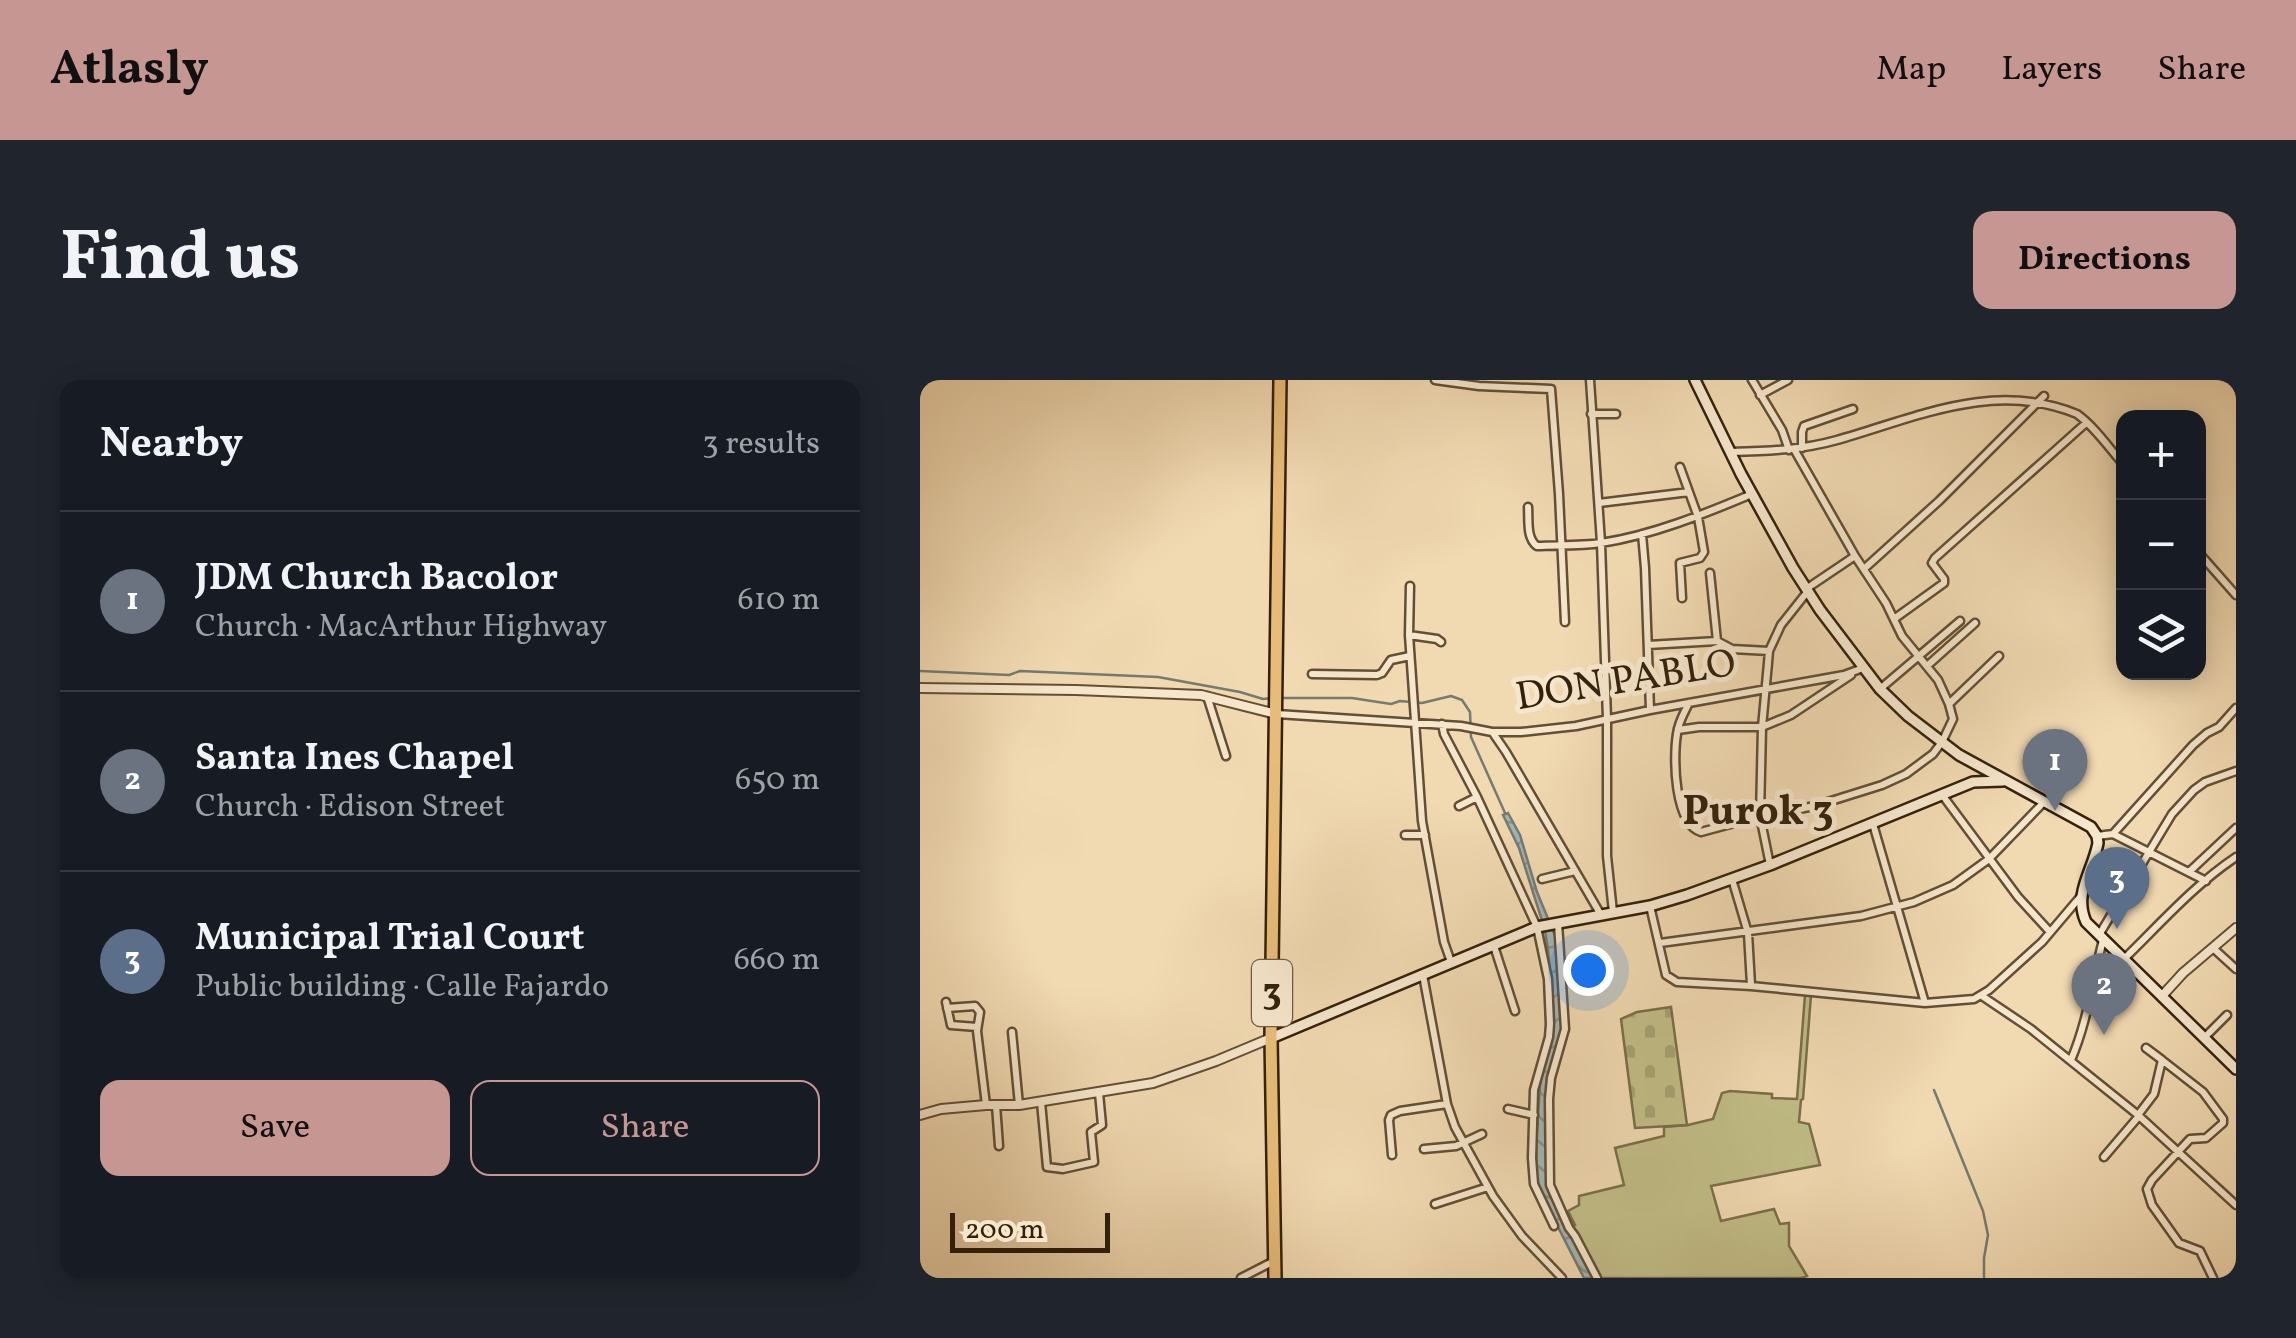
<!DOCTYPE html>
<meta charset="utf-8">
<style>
:root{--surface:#171b24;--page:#20242c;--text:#f1f3f6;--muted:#9ea1a6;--line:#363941;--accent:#c59692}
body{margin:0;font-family:Vollkorn,serif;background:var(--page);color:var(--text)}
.controls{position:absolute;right:30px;top:30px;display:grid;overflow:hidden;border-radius:20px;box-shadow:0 5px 25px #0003}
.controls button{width:90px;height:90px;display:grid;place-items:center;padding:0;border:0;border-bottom:2px solid var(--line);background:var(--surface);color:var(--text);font:50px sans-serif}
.scale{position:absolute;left:30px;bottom:25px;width:160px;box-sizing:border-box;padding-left:10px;border:5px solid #34210c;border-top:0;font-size:28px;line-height:35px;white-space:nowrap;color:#34210c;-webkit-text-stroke:8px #f6e6cc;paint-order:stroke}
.you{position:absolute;left:668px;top:590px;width:35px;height:35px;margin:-25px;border:8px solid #fff;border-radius:50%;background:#1a73e8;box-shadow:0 0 0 15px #1a73e833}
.badge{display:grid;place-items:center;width:65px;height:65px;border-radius:50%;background:var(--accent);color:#fff;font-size:32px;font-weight:700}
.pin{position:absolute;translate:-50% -82px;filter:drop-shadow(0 2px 5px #0008)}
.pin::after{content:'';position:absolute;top:52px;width:35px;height:30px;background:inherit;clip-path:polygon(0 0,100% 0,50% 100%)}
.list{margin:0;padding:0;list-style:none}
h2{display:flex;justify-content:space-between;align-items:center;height:130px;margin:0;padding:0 40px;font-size:42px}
h2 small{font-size:32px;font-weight:400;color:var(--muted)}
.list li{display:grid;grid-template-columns:65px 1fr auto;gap:30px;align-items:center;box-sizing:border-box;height:180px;padding:0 40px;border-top:2px solid var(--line)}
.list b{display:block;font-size:38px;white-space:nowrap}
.list p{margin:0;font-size:32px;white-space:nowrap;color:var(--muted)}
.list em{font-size:32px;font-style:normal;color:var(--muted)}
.actions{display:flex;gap:20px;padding:30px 40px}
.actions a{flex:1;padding:22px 0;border:2px solid var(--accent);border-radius:20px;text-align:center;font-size:35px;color:var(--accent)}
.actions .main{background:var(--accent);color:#111}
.icon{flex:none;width:55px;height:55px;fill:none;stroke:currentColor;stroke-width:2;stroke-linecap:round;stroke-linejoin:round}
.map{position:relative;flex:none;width:1316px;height:898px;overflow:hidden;border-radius:20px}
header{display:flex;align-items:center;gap:60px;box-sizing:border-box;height:140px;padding:0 50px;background:var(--accent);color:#111}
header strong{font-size:48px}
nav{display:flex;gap:55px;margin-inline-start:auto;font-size:35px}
.intro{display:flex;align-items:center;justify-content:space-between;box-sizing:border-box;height:240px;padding:0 60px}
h1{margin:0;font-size:70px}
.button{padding:25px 45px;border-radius:20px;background:var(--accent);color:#111;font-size:35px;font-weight:700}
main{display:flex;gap:60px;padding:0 60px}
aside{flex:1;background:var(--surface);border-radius:20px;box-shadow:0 5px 25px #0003}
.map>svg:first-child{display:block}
</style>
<header>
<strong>Atlasly</strong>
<nav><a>Map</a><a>Layers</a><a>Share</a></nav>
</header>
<div class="intro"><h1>Find us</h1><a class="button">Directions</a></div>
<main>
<aside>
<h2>Nearby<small>3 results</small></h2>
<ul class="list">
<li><span class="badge" style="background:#6b7280">1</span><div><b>JDM Church Bacolor</b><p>Church · MacArthur Highway</p></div><em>610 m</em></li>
<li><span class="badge" style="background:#6b7280">2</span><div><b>Santa Ines Chapel</b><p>Church · Edison Street</p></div><em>650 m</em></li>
<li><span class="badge" style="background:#5c6f8a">3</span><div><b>Municipal Trial Court</b><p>Public building · Calle Fajardo</p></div><em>660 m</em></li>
</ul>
<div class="actions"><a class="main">Save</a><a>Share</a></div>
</aside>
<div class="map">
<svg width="1316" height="898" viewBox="0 0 1316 898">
<defs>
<pattern id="cemetery-stones" width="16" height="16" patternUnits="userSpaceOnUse" patternTransform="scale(2.5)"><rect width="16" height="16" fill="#c1bd87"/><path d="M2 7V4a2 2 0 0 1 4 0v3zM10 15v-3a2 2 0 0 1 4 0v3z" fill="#a6a273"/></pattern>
<pattern id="water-waves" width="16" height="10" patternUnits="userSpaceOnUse" patternTransform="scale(2.5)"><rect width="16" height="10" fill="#a1b7b8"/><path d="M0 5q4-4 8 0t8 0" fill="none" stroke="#849494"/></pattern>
</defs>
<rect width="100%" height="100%" fill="#f1d9b1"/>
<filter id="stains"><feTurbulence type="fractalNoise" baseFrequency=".002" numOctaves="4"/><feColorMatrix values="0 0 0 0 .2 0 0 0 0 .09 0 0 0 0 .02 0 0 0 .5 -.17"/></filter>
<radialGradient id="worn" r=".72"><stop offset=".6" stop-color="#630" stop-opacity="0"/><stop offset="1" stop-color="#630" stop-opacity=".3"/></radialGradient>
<!-- green -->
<path fill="#c1bd87" stroke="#7a6f4a" stroke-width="2.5" d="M885,615h6l-8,104 -2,1 -2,22 10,2 11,41 -109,21 10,35 53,-12 6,15 9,-1v23l18,30 -6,2h-202l-27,-51 3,-2 -7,-14 11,-6v-9l45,-11 -9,-37 49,-12v-9l24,-2 25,-6 9,-26 8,-2 42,3v4l25,1z"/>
<!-- cemetery -->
<path fill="url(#cemetery-stones)" stroke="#7a6f4a" stroke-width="2.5" d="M751,627l16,118 -52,3 -14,-109 16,-7z"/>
<!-- water -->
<path fill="url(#water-waves)" stroke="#757b73" stroke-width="2.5" d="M588,433l12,22 17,57 19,46 3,32 4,55 -17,96 2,70 46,87h-10l-47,-92 -1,-40 5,-76 11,-29 2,-23 -6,-68 -3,-20 -26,-82 -16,-33z"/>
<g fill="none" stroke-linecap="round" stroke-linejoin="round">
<!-- stream -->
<path stroke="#757b73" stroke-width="2.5" d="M0,291l89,4 11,-4 138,6 82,15 23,7 10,-1
M361,318h71l39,6 9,-3 22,2 29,-7 11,4 8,12 1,25 34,76
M1014,710l49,121 5,24 -4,23v20"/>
<!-- minor casing -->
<g stroke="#634f35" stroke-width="11">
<path id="minor" d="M515,0l44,6 72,3 8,105 6,128
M670,0l11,163 6,176v137l6,56
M832,0l30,50 7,20
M840,15l28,-15
M671,34h25
M882,68v-16l2,-6 49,-17
M811,72c36,-1 71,-2 106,-12 81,-23 157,-60 240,-26 18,13 32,34 47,51
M760,87l18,50 6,35 -4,6 -20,5 2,35
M679,123l90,-11
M608,127c1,13 -2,31 9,39 21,-1 43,0 64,-3 52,-8 103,-29 151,-49
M722,154l3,34 5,142
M1278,172l38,43
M945,188l74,-67 105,-105
M490,206l-1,49 13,186 22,121 7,20
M886,209l49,-33
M974,239l50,-36v-4l-12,-16 3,-5 151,-135
M489,255l28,4 4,3
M797,261l15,8 37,2
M728,265l69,-4 -7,-68
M1007,286l48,-43
M392,294l65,1 5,-2 9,-13 19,-4
M960,309l80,-68
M287,316l19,60
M769,323c-5,10 -11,20 -12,31 -4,24 -3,90 24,98l59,-16 55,-10 67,-21 24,-11 27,-20 9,-12 11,-23 -4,-15 -11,-24 -36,-44 -16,-33 -31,-47 -61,-107
M1029,324l50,-48
M357,334l184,12 31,6h29l55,-6 74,-16 194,-35 19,-7
M522,344l2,10 33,63 60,130 11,52 2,45 -1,13 -15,53 -2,68 2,26 20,42
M758,350l21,-3h63l29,-12 60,-40
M573,353l13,19 95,163
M1023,416l75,101 32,35
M539,426l18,-9
M953,444l52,179
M1193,454l80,-89 14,-12 12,-6 17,-19
M485,455h20
M1177,456l16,-2 93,47
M850,485l-10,-49 2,-89 6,-64 1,-12 12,-26 27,-34
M1269,492l47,-44
M622,499l33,-8
M812,499l16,54 3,52
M730,526l16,69 11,7 74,4 174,17 49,-4 15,-9 53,-48 39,-46
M638,543l7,106 -14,49 -2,21 1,86 19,43 6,8 22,42
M1179,555l73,-121 22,-24 11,-8 31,-11
M740,563l201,-27 53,-14 39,-17 36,-26 55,-57
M574,566l21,65
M1293,568l23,21
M1204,579c36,-35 70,-74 112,-102
M503,595l24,129 8,23 38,69 29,40 40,42
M1062,616l49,33 107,86 98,90
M26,622l5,23 26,2
M27,628l28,-2 5,6 -3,19 9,74
M92,652l7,73
M1285,657l22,-22
M1151,680c17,-40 21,-78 32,-120
M1242,680l41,32 20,27v4l-17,15 -16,1 -38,41 -5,9 5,16 27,38 21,8 13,27
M121,722l6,65 16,2 31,-7 -3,-30 11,-7 -3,-32
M76,725l3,41
M588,729l26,6
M1218,735l16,-21 8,-34 -16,-12
M504,769l32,-3 26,-12
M472,775l-3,-35 2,-5 9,-4 47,-7
M1184,777l35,-41
M515,824l53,-17
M321,898l33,-17"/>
</g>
<!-- tertiary casing -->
<g stroke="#634f35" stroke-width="12">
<path id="tertiary" d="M0,308l156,2 125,5 75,19
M1242,616l21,-23 53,-45
M0,735l21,-6 45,-4h33l134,-22 63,-22 55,-23"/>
</g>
<!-- secondary casing -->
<g stroke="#34210c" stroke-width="14">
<path id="secondary" d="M775,0l46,94 52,94 27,42 60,79 28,27 51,39 132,72 6,9 1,7c-5,28 -25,50 -12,79l150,147
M351,658l266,-111 113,-21 37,-11 83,-30 203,-83 30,-1"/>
</g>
<!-- trunk casing -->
<g stroke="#34210c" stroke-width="16">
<path id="trunk" d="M355,898l-4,-240 9,-658"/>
</g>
<!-- minor -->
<use href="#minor" stroke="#f6e6cc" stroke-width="6"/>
<!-- tertiary -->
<use href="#tertiary" stroke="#f6e6cc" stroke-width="8"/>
<!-- secondary -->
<use href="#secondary" stroke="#f6e6cc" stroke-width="9"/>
<!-- trunk -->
<use href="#trunk" stroke="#e8bc78" stroke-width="11"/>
</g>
<g text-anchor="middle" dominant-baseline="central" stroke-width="10" stroke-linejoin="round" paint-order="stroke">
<!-- shield labels -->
<rect fill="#f6e6cc" stroke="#6e5c46" stroke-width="2.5" x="332" y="580" width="40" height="66" rx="8"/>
<g font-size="38" font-weight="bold" fill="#34210c">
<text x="352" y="613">3</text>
</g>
<!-- street labels -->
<g font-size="40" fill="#34210c" stroke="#f6e6cc">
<text transform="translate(706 302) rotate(-9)">DON PABLO</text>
</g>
<!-- neighbourhood labels -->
<g font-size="42" font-weight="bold" fill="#34210c" stroke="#f6e6cc">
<text x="838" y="433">Purok 3</text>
</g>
</g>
<rect width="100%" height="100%" filter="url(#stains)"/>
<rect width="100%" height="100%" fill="url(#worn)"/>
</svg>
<div class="controls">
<button>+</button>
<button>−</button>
<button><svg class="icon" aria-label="layers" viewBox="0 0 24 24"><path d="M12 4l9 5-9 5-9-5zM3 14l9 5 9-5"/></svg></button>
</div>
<div class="scale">200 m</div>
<div class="you"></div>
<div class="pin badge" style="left:1135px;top:431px;background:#6b7280">1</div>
<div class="pin badge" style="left:1184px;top:655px;background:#6b7280">2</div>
<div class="pin badge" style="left:1197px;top:549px;background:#5c6f8a">3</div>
</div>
</main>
